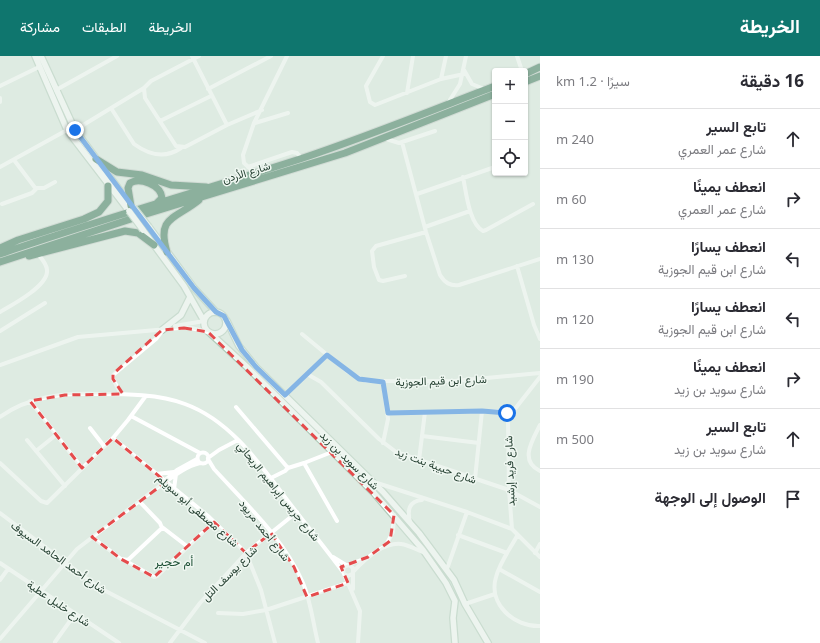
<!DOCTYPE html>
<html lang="ar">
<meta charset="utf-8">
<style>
:root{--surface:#fff;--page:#f2f2f3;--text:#2b2b33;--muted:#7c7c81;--line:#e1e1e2;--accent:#0f766e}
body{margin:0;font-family:"Noto Sans",Vazirmatn,sans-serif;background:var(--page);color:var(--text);direction:rtl}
.controls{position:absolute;right:12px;top:12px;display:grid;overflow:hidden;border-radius:4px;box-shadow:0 1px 3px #0004}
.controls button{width:36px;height:36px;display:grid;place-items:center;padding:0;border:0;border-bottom:1px solid var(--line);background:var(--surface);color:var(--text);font:20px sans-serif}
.stop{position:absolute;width:12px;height:12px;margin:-9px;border:3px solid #1a73e8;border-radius:50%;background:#fff}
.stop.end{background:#1a73e8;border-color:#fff;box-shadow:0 1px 4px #0008}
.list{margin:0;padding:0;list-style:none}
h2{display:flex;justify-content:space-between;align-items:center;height:52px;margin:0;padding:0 16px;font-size:17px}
h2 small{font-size:13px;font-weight:400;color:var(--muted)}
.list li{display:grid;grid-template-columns:26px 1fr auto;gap:12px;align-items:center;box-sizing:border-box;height:60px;padding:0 16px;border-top:1px solid var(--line)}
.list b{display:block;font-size:15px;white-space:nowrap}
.list p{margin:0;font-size:13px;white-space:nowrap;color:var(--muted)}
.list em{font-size:13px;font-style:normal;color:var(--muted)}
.icon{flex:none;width:22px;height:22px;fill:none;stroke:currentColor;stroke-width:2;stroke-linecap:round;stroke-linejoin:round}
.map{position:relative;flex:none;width:540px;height:587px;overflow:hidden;direction:ltr}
header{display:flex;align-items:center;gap:24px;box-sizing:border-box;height:56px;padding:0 20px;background:var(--accent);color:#fff}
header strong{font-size:19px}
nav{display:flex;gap:22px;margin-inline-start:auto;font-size:14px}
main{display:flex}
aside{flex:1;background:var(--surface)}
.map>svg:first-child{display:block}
</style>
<header>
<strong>الخريطة</strong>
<nav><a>الخريطة</a><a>الطبقات</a><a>مشاركة</a></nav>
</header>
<main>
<aside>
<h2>16 دقيقة<small>سيرًا · 1.2 km</small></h2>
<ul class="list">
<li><svg class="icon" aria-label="ahead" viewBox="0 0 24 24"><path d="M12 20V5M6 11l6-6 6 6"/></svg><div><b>تابع السير</b><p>شارع عمر العمري</p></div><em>240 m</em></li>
<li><svg class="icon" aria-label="right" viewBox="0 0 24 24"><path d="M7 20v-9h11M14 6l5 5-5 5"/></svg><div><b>انعطف يمينًا</b><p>شارع عمر العمري</p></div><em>60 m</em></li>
<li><svg class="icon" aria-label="left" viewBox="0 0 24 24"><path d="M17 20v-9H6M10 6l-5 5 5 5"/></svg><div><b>انعطف يسارًا</b><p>شارع ابن قيم الجوزية</p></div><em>130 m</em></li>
<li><svg class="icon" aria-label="left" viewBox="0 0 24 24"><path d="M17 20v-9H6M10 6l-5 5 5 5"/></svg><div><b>انعطف يسارًا</b><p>شارع ابن قيم الجوزية</p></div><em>120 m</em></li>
<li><svg class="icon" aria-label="right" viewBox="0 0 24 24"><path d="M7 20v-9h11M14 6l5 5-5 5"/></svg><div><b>انعطف يمينًا</b><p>شارع سويد بن زيد</p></div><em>190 m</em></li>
<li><svg class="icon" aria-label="ahead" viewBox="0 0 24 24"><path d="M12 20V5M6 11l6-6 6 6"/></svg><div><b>تابع السير</b><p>شارع سويد بن زيد</p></div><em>500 m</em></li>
<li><svg class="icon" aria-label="arrive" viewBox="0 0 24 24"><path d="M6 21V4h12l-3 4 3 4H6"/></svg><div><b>الوصول إلى الوجهة</b></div></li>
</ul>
</aside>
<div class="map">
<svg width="540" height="587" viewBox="0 0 540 587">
<rect width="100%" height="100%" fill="#deebe2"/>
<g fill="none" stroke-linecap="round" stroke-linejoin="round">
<!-- secondary casing -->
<g stroke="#b1cbba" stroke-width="8">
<path id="secondary" d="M35,0l32,74 62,81
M41,0l34,74 55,74
M149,171l45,61 22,24
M143,174l41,56 20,35
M204 267a11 11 0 1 1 22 0a11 11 0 1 1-22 0Z
M227,265l12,25 17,21 127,125 36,41 35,47 11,24 23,39
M162,274l19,-15 9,-18
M210,277l36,33 128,127 49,57 23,33 9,18 -2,17 2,25"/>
</g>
<!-- highway casing -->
<g stroke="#c0c8c4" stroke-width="9">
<path id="highway" d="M525,18l15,-7
M525,26l15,-6
M96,103l21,13 25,3 29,10 35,2
M131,150l-3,-18 2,-5c10,-6 31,2 32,15l-5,5
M0,192l18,-8 66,-21 15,-7 9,-11v-15
M167,196c-11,-36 9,-33 32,-52
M0,198c99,-34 200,-63 300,-95 66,-22 130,-48 195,-73
M29,200l96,-25 13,2 16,12
M0,206l146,-48 199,-61 150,-59"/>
</g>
<!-- street -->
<path stroke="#fff" stroke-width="4" d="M192,0l35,69
M199,0l-48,25 -7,7 1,10 31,48 9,1 42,-22 35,-15
M383,0l-17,30 4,16 5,3 66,-26 5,-23
M517,0l5,15
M464,14l8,14 12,5
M441,23l23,-5
M0,30l39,-19
M208,33l63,-33
M56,34l61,-34
M407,37l6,-37
M0,42v4
M448,47l12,-19 6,-28
M111,52l23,36c15,11 31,15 47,4
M160,65l51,-25
M255,67l33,-10
M75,74l69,-42
M383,82l16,5 36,-12
M402,86l24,90 14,43c5,8 10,11 19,10l81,-26
M0,111l67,-37
M248,111l44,-15 5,1 4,5
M255,117l-11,-10 -1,-8 11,-32 33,-67
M463,121c3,14 6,47 20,54l3,-1 47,-26
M36,132h8l11,-6
M417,138l78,-27
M2,148l30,-11 4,-4 -22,-29
M425,171l45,-16
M517,210l17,59 6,14
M405,220l-22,5 -4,-1 -5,-13 -2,-16 4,-5 50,-14
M0,256c12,-7 46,-25 47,-40 1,-7 -6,-14 -10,-19
M175,270l29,-5
M0,275l45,-28
M302,278l46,38 18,9h89l85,-8
M0,309l78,-28 101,-9h12l17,4
M307,318l14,8 58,57 17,13 113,38 31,17
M121,338l-8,-15v-4l43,-36 7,-9
M285,339l42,-40
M30,345l52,67
M236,351l52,61 -3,3 -14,7
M388,357l94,-2h17l12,3
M131,360l69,37
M0,361c29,-21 63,-24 98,-23 28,0 61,0 87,10 47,17 77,63 106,101 17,22 35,44 52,67
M540,369c-8,16 -21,36 0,46
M90,372l14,18
M422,380l57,7
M113,382l95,78 38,37 15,37 14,53
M27,384l38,46
M383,387l5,-24 -5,-37
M36,395l20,-16
M197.5 402a5.5 5.5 0 1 1 11 0a5.5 5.5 0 1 1-11 0Z
M208,402l11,-8 19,-10
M208,403l6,10c32,35 70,70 89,114 8,19 10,40 15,60
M419,404l6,-48
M0,407l41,38 6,2 66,-65 15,-18 17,-23
M304,407l28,-11
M288,412l16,-5 33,58
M156,418l18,-2
M475,423l7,-68
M163,426l14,-12 20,-11
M374,426l93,30 45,17 28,28
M174,433l2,-15
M0,457l98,74 107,56
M410,466c-3,-12 -1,-21 12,-22
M162,471l26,20
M512,473l-3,-39 -1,-70 3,-6 29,-37
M458,479l49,18
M517,480c-7,13 -17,26 -21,41 -8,27 18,50 44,49
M92,481l29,22 7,1 34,-32 -2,-5 -21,-22
M385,491l8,-15 1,-17
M535,497l5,-9
M333,501l13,8
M124,504l30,17 3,-1 57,-54
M0,507l119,80
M348,509l18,-7
M447,513l20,-57
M499,513l41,23
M353,516c12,-13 30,-30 48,-28 8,1 16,6 24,9
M344,518l16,37 -2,32
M352,518l-4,2 -4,-2 -1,-4 1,-3 5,-2 4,3v21
M0,524l8,-11
M465,548l30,-10
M218,557l25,1 23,-4 82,-27
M0,583l77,-90 77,-59c15,-10 29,-23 46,-27
M55,586l20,-28
M170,587l30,-40 46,-50 51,-41"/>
<!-- secondary -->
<use href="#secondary" stroke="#fff" stroke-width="5.5"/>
<!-- highway -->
<use href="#highway" stroke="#29694b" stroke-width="7"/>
<!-- secondary-bridge casing -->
<g stroke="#b1cbba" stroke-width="8" stroke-linecap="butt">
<path id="secondary-bridge" d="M134,152l15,19
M129,155l14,19"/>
</g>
<!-- secondary-bridge -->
<use href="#secondary-bridge" stroke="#fff" stroke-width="5.5"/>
</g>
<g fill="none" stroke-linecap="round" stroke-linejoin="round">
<!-- route -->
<path stroke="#1a73e8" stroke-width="5" d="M75,74l119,158 22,24 8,4 18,34 14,17 29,28 42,-40 32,24 24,3 5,31 94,-2 25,2"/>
</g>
<!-- marked area -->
<path d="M0 0H540V587H0ZM184,272l24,4 186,183 -4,26 -22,16 -27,10 7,16 -41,14 -13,-30 -23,-34 -25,20 -32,-31 -60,55 -33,-18 -29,-22 74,-55 -53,-44 -31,30 -52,-67 35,-6 58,-1 -10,-15v-5l49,-44z" fill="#deebe2" fill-opacity=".55" fill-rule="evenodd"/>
<path fill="none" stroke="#e54b4c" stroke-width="3" stroke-dasharray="8 5" stroke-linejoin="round" d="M184,272l24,4 186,183 -4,26 -22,16 -27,10 7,16 -41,14 -13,-30 -23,-34 -25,20 -32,-31 -60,55 -33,-18 -29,-22 74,-55 -53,-44 -31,30 -52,-67 35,-6 58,-1 -10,-15v-5l49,-44z"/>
<g text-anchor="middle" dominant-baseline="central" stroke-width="3" stroke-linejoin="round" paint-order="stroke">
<!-- street labels -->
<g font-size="11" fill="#1f3b2c" stroke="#eff7f1">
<text transform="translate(246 116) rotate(-17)">شارع الأردن</text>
<text transform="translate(441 324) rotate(-2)">شارع ابن قيم الجوزية</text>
<text transform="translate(350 404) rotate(45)">شارع سويد بن زيد</text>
<text transform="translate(436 409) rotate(20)">شارع حبيبة بنت زيد</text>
<text transform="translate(509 415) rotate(-92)">شارع فريد إرشيد</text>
<text transform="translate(279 435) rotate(51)">شارع جريس إبراهيم الريحاني</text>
<text transform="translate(198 454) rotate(41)">شارع مصطفى أبو سويلم</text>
<text transform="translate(265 474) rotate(52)">شارع أحمد مريود</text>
<text transform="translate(59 501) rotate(36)">شارع أحمد الحامد السيوف</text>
<text transform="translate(229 517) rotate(-45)">شارع يوسف التل</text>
<text transform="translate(59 547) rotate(34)">شارع خليل عطية</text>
</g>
<!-- neighbourhood labels -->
<g font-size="12" fill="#1a4e33" stroke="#eff7f1">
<text x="174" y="505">أم حجير</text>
</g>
</g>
</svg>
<div class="controls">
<button>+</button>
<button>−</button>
<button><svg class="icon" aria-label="locate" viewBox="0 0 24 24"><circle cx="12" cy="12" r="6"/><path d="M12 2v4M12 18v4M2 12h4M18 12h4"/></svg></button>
</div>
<div class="stop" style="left:507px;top:357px"></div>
<div class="stop end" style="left:75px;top:74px"></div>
</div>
</main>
